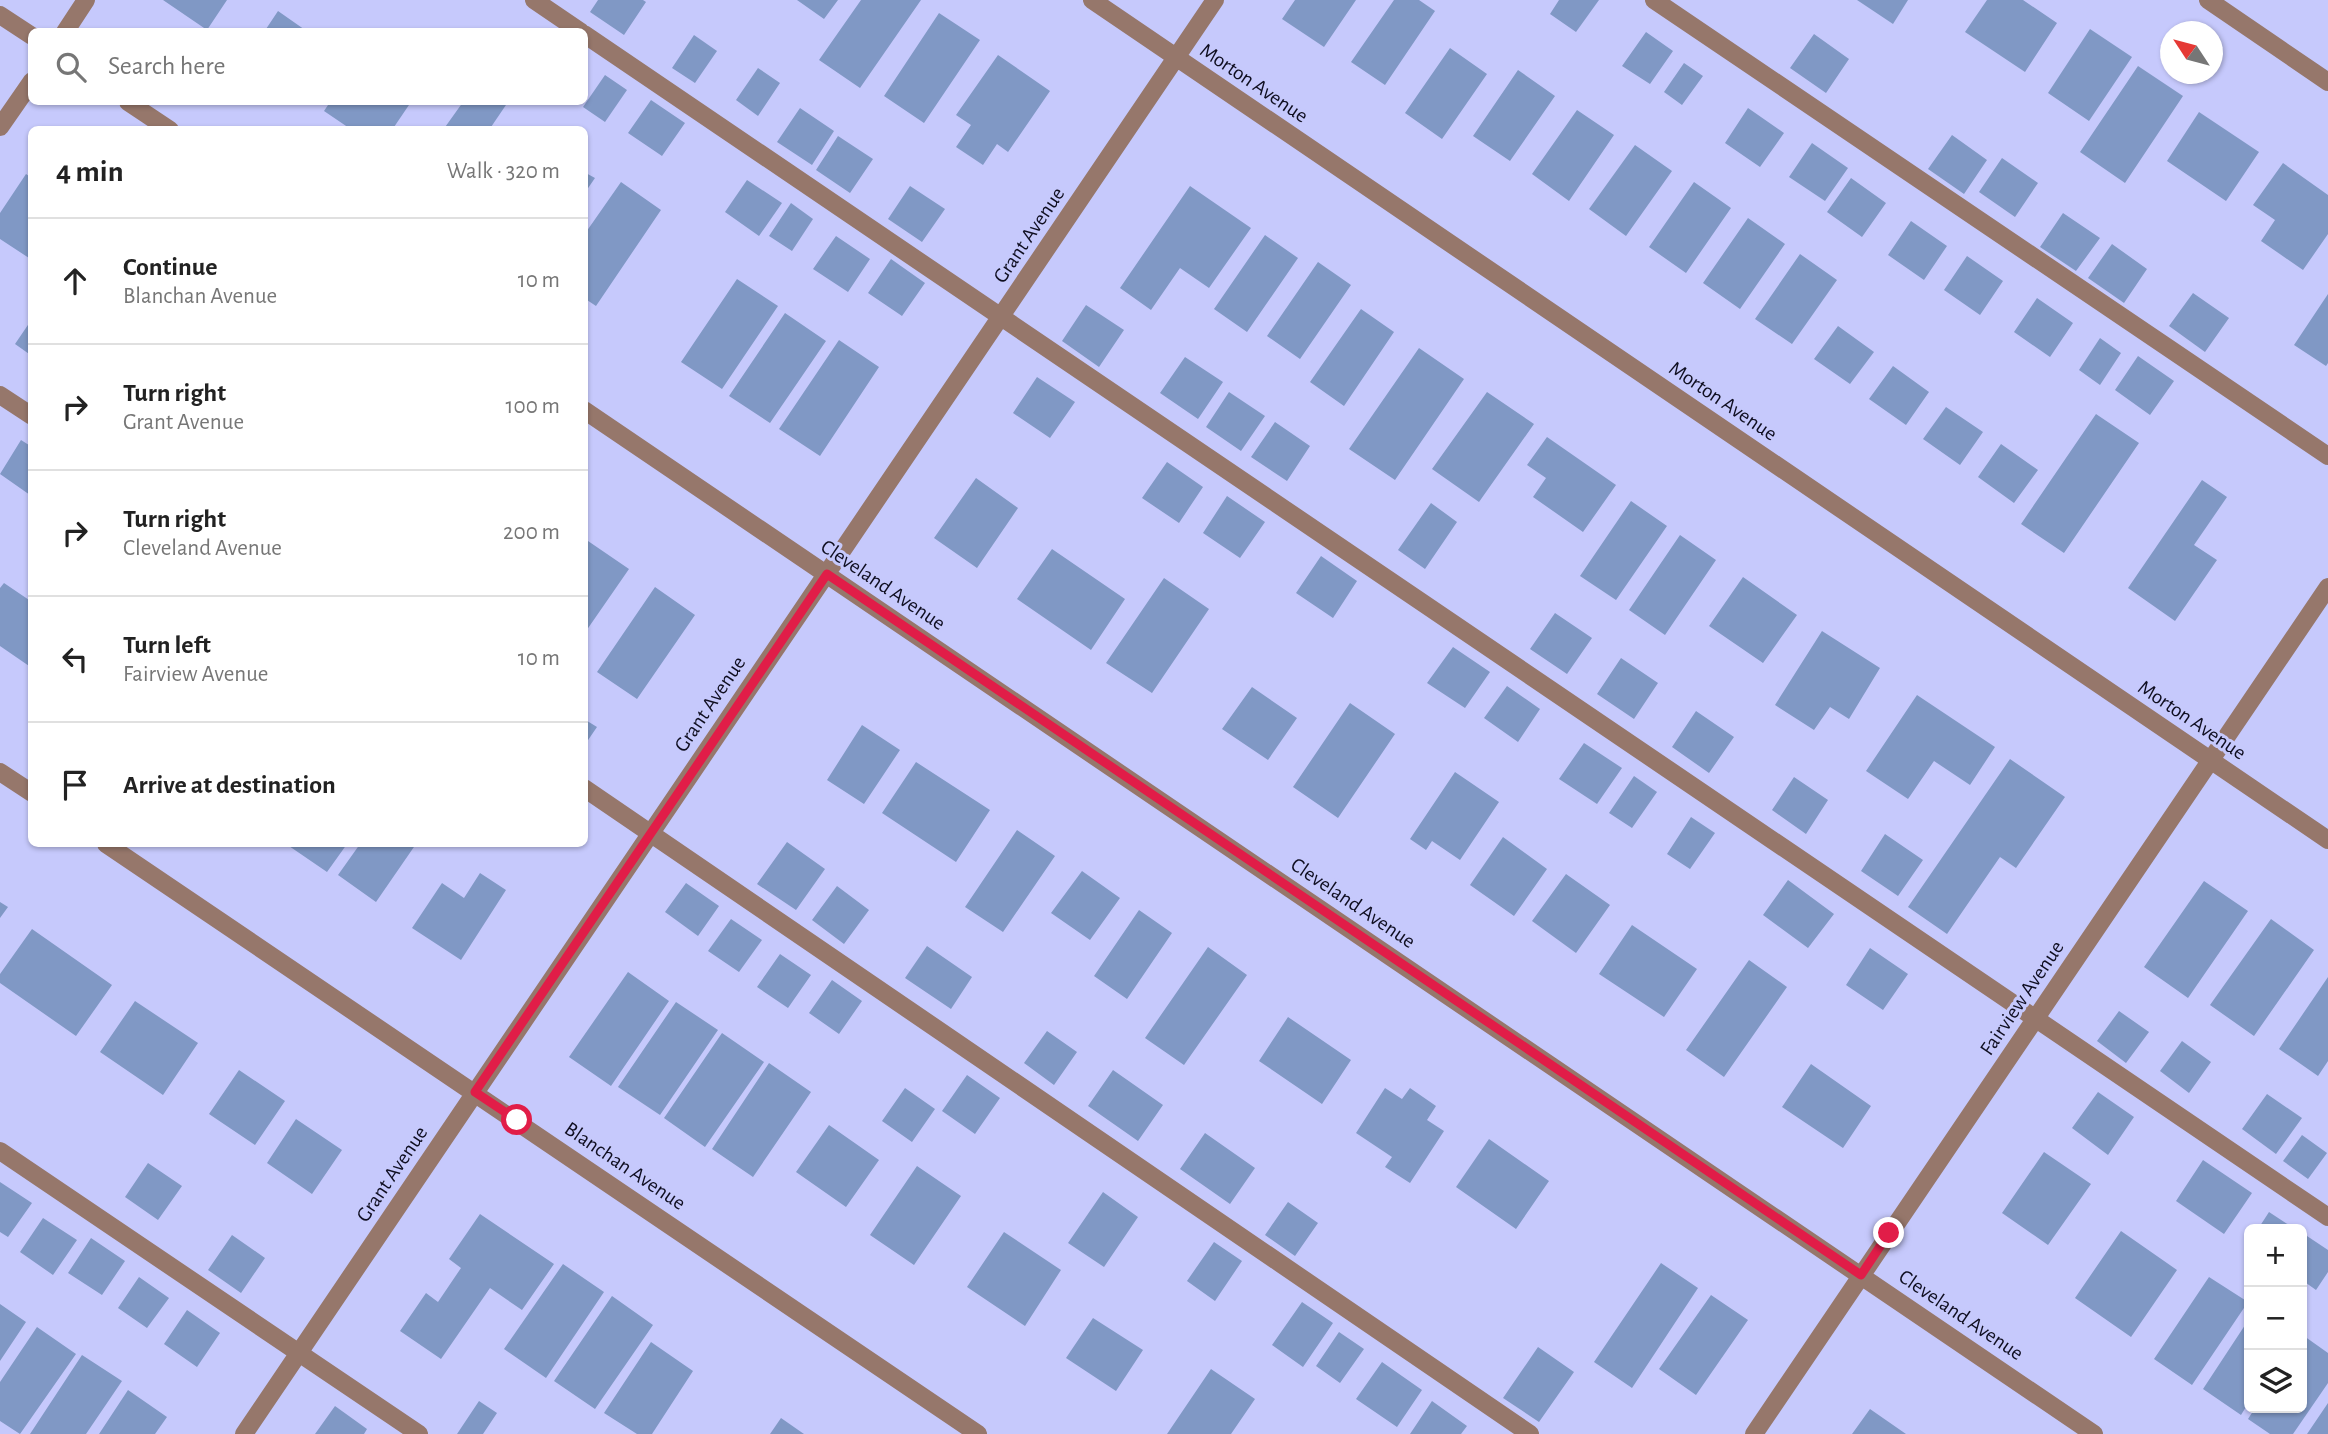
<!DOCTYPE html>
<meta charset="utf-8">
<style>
:root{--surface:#fff;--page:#f2f2f2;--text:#222;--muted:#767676;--line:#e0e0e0}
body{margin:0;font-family:"Alegreya Sans",sans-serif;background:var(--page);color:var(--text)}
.controls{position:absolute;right:21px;bottom:21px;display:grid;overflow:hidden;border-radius:10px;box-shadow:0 2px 5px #0004}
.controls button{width:63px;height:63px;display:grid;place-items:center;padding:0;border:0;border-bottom:2px solid var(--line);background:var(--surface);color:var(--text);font:35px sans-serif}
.compass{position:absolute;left:2160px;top:21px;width:63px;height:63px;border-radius:50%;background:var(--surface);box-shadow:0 2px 5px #0004;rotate:306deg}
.stop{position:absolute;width:21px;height:21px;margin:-16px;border:5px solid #e11d48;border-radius:50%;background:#fff}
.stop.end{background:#e11d48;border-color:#fff;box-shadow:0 2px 7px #0008}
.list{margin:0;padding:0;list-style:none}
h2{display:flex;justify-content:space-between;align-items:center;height:91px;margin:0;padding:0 28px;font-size:30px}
h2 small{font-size:23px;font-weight:400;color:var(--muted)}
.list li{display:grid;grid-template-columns:46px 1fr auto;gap:21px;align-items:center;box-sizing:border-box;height:126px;padding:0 28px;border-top:2px solid var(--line)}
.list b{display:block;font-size:26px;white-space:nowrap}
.list p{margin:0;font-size:23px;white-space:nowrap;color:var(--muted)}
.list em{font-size:23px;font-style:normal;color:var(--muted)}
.icon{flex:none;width:38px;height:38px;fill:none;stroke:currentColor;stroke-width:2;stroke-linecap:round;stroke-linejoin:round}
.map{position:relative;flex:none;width:2328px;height:1434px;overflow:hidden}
.search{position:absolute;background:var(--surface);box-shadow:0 2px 5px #0004;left:28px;top:28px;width:560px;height:77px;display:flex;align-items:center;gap:18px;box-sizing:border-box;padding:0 24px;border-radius:10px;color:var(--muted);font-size:26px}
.panel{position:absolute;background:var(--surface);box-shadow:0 2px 5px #0004;left:28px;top:126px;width:560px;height:721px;border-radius:10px}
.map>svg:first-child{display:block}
</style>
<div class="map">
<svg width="2328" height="1434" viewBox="0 0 2328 1434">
<rect width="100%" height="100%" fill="#c6c9fc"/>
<!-- building -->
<path fill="#8098c5" d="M163,0h64l-20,30z
M598,0h45l3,2 -22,33 -34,-23z
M797,0h41l-14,19z
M861,0h60l-61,88 -41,-28z
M1295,0h61l-32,47 -42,-28z
M1394,0h25l16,11 -50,74 -34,-23z
M1559,0h40l-23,32 -26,-18z
M1857,0h51l-15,24z
M1987,0h36l34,23 -32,49 -60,-40z
M278,11l30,21h-44z
M939,13l41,27 -56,83 -40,-27z
M2090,29l42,28 -43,64 -41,-28z
M1646,32l27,19 -23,33 -28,-18z
M1814,34l35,25 -23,34 -36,-25z
M694,35l23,16 -22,32 -23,-15z
M1450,48l37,26 -45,65 -37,-26z
M998,55l52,36 -42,61 -11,-8 -14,21 -27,-18 15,-22 -15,-10z
M1684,63l19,13 -21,29 -18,-13z
M2138,66l45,30 -58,87 -45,-31z
M758,68l22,15 -22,33 -22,-16z
M1518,70l37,26 -45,65 -37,-25z
M605,75l22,15 -22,32 -22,-15z
M651,100l34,23 -23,33 -34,-23z
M330,102h81l-19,28h-40l-28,-19z
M463,102h45l-19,28h-46z
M800,108l34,23 -22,34 -35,-23z
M1748,108l36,25 -24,34 -35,-24z
M1577,110l37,25 -45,66 -37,-27z
M2199,112l60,40 -33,49 -59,-40z
M1952,135l35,25 -23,34 -36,-25z
M838,136l35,23 -23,34 -34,-23z
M1812,143l36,25 -23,33 -36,-24z
M1635,145l37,26 -46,65 -37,-27z
M2002,158l36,25 -23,34 -36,-25z
M2283,163l45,32v39l-25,36 -42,-29 14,-21 -22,-15z
M584,172l11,6 -11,16z
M26,174l6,4 -3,80 -29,-19v-26z
M1851,178l35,25 -24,34 -35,-25z
M747,180l35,23 -23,33 -34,-24z
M621,182l40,28 -65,96 -12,-8v-63z
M1694,182l37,26 -45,65 -37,-26z
M910,186l35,23 -23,33 -34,-23z
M1190,186l61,42 -42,60 -29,-20 -29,42 -31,-22z
M791,203l22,16 -21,32 -23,-15z
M2063,213l37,25 -24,33 -36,-24z
M1748,218l37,26 -45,65 -37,-26z
M1911,221l36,25 -23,34 -36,-25z
M1265,235l33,23 -51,74 -33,-23z
M836,236l34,23 -22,33 -35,-23z
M2112,244l35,25 -23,34 -36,-25z
M1800,254l37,26 -45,64 -37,-25z
M1967,256l36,25 -23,34 -36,-25z
M891,259l34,24 -23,33 -34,-23z
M1318,262l33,23 -51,74 -33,-23z
M737,279l41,27 -56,83 -41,-27z
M2193,293l36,25 -24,34 -36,-26z
M2328,294v69l-2,3 -32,-21z
M2037,298l36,25 -23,34 -36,-25z
M1086,305l38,25 -25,37 -37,-26z
M1361,309l33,23 -50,74 -34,-24z
M785,313l41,28 -56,82 -41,-27z
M32,319v37l-17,-12z
M1838,326l36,26 -24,32 -36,-25z
M2100,338l21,15 -21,32 -21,-15z
M839,340l40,27 -59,89 -41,-27z
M1419,348l45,31 -69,101 -46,-31z
M2138,356l36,25 -24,34 -35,-25z
M1185,357l38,25 -25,37 -38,-26z
M1893,366l36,26 -23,33 -37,-26z
M1037,377l38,25 -25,36 -37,-25z
M1229,392l36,24 -24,35 -35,-24z
M1487,392l47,32 -55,78 -47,-33z
M1946,407l37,25 -23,33 -37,-26z
M2096,414l43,29 -75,110 -43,-29z
M1275,422l35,24 -23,35 -36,-24z
M1547,437l69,48 -33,47 -50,-35 13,-19 -19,-13z
M21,440l11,7 -2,48 -30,-21z
M2001,444l37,26 -24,33 -36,-26z
M1167,462l36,25 -24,36 -37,-25z
M976,478l42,30 -41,60 -43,-30z
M2202,480l25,17 -33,48 23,15 -42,61 -47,-33z
M1227,496l38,26 -25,36 -37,-25z
M1631,501l36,25 -51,74 -36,-24z
M1431,503l26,19 -32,47 -27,-19z
M1680,535l36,25 -51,75 -36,-25z
M588,541l41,28 -45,65v-87z
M1052,549l73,50 -34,51 -74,-51z
M1321,556l36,25 -24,37 -37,-25z
M1743,577l54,38 -34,48 -54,-37z
M1164,578l45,31 -57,84 -46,-30z
M4,583l28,19v66l-32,-22v-58z
M655,587l40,28 -58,84 -40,-27z
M1555,613l37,25 -25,36 -37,-25z
M1822,631l58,37 -31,51 -19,-12 -16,23 -39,-25z
M1453,647l37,25 -25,36 -38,-25z
M1621,658l37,25 -24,36 -37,-25z
M1507,686l33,23 -22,33 -34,-24z
M1252,687l45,31 -29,42 -46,-31z
M1917,695l78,52 -25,38 -36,-24 -26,38 -42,-28z
M1350,703l45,31 -57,84 -45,-31z
M1696,711l38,26 -25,36 -37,-26z
M584,719l13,8 -13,19z
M862,725l38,25 -36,54 -37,-24z
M1584,743l38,25 -25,36 -38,-25z
M2010,759l55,38 -49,71 -16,-11 -53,77 -39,-27z
M916,762l74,48 -34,52 -74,-49z
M1455,772l44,30 -39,58 -28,-19 -6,9 -16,-11z
M1634,776l23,16 -25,36 -23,-15z
M1794,777l34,23 -22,34 -34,-24z
M1691,817l24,16 -25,36 -23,-15z
M1017,830l38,26 -52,76 -38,-25z
M1885,834l38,26 -25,36 -37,-25z
M1503,837l44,32 -33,47 -44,-31z
M787,842l38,27 -29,41 -39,-26z
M290,844h57l-20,28 -38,-26z
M360,844h56l-40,58 -38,-27z
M1082,871l38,27 -30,42 -39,-27z
M480,873l26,17 -45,70 -49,-32 30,-45 22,15z
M1566,874l44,31 -34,48 -44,-32z
M1788,880l46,34 -26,34 -45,-33z
M2204,881l44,30 -60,87 -44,-31z
M686,883l33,23 -21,30 -33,-24z
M837,886l32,24 -25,34 -32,-24z
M0,902l8,5 -8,11z
M1139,910l33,23 -45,66 -33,-23z
M731,919l31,21 -23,32 -31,-21z
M2271,919l43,31 -60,86 -44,-31z
M1632,925l65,44 -33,48 -65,-43z
M32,929l80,56 -36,51 -76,-53v-9z
M927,946l45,31 -21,32 -46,-31z
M1208,947l39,28 -63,90 -39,-27z
M1870,948l38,26 -25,36 -37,-25z
M780,954l31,21 -23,33 -31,-21z
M1749,960l38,27 -63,90 -38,-27z
M628,972l41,29 -58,85 -42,-29z
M2328,977v84l-10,15 -39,-27z
M832,980l30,21 -23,33 -30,-21z
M135,1001l63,42 -35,52 -63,-43z
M676,1002l42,28 -58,85 -42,-28z
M2119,1011l30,21 -23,31 -29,-22z
M1288,1017l63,43 -29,44 -63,-43z
M1047,1031l30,21 -23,33 -30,-22z
M722,1033l42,29 -59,85 -41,-29z
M2182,1041l29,21 -22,31 -29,-22z
M769,1063l42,29 -58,85 -41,-28z
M1811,1064l60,42 -28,42 -61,-41z
M239,1070l46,31 -30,44 -46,-31z
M1113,1070l50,35 -25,36 -50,-35z
M967,1075l33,23 -25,36 -33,-23z
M905,1088l30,21 -23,33 -30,-21z
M1385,1088l17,11 8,-11 26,18 -9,14 17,11 -34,52 -25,-16 7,-10 -36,-24z
M2098,1092l36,25 -26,38 -36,-27z
M2267,1094l35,24 -26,36 -34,-25z
M296,1119l46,31 -30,44 -45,-31z
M829,1125l50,35 -33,47 -50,-35z
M1205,1133l50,35 -25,36 -50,-35z
M2302,1135l25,18 -19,26 -25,-18z
M1489,1139l60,42 -33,48 -60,-42z
M2044,1152l47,32 -43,61 -46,-32z
M2203,1160l49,33 -28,41 -48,-33z
M148,1163l34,23 -24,34 -33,-23z
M917,1166l44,30 -47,69 -44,-30z
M0,1182l32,21 -24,34 -8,-5z
M1103,1192l35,25 -34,50 -36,-24z
M1288,1202l30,21 -23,33 -30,-21z
M2269,1212l23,15 -1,2h-33z
M480,1214l74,50 -32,46 -32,-22 -49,71 -41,-28 26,-38 12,9 23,-34 -12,-9z
M43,1218l34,22 -24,35 -33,-23z
M2121,1231l56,39 -46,67 -56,-39z
M1004,1232l57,38 -36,56 -58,-39z
M232,1235l33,23 -24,35 -33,-23z
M2307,1236l21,14v22l-12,18 -14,-10v-37z
M91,1238l34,23 -23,34 -34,-22z
M1214,1242l28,19 -27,40 -28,-20z
M1661,1263l37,25 -66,100 -38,-26z
M563,1264l41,28 -58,86 -42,-29z
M139,1277l30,21 -22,30 -29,-20z
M2209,1277l39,25 -56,83 -38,-26z
M1711,1295l37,25 -52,75 -37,-26z
M612,1296l41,29 -58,84 -41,-28z
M1302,1302l31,21 -30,44 -31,-22z
M0,1304l26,18 -26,39z
M187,1310l33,23 -23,34 -33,-23z
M1093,1318l50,32 -27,41 -50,-33z
M2249,1319v83l-8,13 -38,-26z
M37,1327l39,27 -56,80 -20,-13v-39z
M1339,1332l25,17 -24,34 -24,-17z
M2304,1336l24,17v30l-35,51h-23l-22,-15 7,-11h47z
M651,1342l42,29 -41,63h-15l-33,-21z
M1538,1347l36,25 -35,50 -36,-24z
M82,1355l40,26 -36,53h-56z
M1382,1362l40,28 -25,37 -41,-28z
M1211,1369l44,30 -24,35h-64z
M128,1390l39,27 -12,17h-56z
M479,1401l18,12 -14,21h-26z
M1432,1401l35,25 -6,8h-51z
M2328,1403v31h-21z
M335,1406l32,23 -3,5h-49z
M1870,1409l36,25h-54z
M781,1418l23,16h-34z"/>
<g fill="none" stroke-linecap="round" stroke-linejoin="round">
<!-- minor -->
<path stroke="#96776b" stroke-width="18" d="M534,0l47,32
M1092,0l1236,840
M1654,0l674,456
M2208,0l120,82
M0,15l32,21
M65,32l21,-32
M584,34l1744,1183
M128,102l42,28
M0,127l32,-46
M0,395l32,21
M584,410l1510,1024
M0,772l32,21
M584,788l946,646
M106,844l872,590
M0,1151l419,283
M244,1434l971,-1434
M1754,1434l574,-847"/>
</g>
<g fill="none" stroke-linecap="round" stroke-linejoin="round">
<!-- route -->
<path stroke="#e11d48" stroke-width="9" d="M517,1120l-42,-28 352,-518 1034,701 28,-42"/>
</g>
<g text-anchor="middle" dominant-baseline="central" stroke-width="6" stroke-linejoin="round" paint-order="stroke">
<!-- street labels -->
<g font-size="21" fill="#0f0e20" stroke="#c6c9fc">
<text transform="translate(1254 83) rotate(34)">Morton Avenue</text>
<text transform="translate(1029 235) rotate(-56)">Grant Avenue</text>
<text transform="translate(1723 401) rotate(34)">Morton Avenue</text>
<text transform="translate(883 585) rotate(34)">Cleveland Avenue</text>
<text transform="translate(710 704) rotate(-56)">Grant Avenue</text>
<text transform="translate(2192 720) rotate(34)">Morton Avenue</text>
<text transform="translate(1353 903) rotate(34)">Cleveland Avenue</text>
<text transform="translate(2022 998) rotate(-56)">Fairview Avenue</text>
<text transform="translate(625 1166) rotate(34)">Blanchan Avenue</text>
<text transform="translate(392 1174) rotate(-56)">Grant Avenue</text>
<text transform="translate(1961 1315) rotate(34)">Cleveland Avenue</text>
</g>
</g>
</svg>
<div class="controls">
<button>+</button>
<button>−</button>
<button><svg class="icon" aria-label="layers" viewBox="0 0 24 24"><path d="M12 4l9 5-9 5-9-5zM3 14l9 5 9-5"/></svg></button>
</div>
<svg class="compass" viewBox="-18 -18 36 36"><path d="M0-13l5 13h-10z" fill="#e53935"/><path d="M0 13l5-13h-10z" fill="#767676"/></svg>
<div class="stop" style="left:517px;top:1120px"></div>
<div class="stop end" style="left:1889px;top:1233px"></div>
<div class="search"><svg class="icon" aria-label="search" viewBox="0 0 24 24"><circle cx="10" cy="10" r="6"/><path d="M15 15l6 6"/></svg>Search here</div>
<section class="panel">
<h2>4 min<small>Walk · 320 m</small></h2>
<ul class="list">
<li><svg class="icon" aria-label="ahead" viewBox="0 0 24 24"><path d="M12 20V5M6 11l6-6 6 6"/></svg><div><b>Continue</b><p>Blanchan Avenue</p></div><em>10 m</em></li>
<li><svg class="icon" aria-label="right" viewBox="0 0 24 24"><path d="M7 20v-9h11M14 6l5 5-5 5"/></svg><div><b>Turn right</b><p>Grant Avenue</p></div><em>100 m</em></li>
<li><svg class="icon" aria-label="right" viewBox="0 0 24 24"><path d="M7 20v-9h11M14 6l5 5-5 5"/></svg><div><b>Turn right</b><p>Cleveland Avenue</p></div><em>200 m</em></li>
<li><svg class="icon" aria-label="left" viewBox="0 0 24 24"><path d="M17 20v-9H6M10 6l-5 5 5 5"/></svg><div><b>Turn left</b><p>Fairview Avenue</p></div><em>10 m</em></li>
<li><svg class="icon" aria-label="arrive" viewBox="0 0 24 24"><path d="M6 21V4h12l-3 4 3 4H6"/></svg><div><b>Arrive at destination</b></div></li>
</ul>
</section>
</div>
